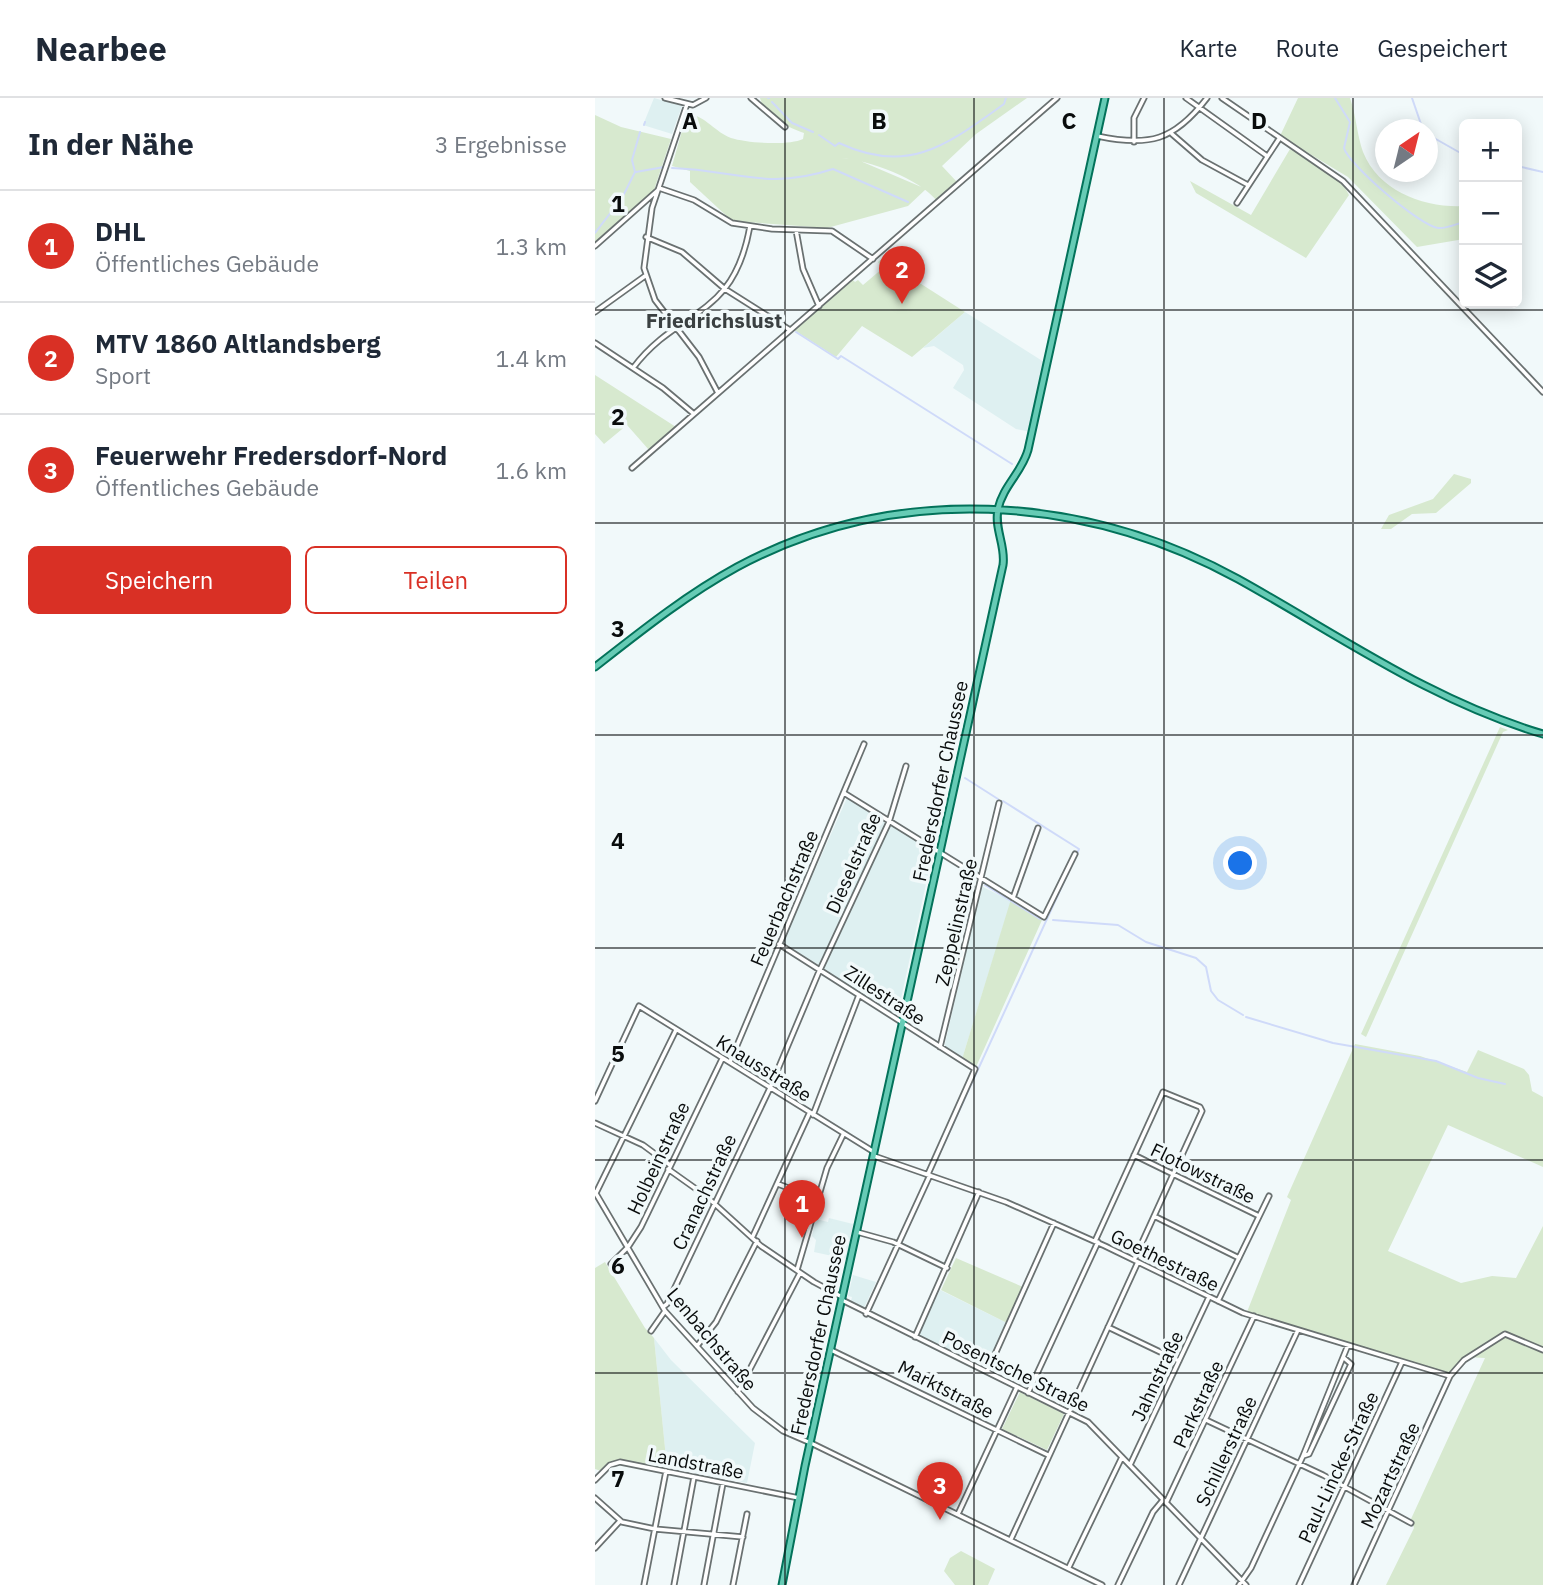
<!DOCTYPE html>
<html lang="de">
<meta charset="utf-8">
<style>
:root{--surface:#fff;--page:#f2f2f3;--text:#1f2937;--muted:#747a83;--line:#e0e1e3;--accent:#d93025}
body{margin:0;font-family:"IBM Plex Sans",sans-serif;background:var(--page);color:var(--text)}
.controls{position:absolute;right:21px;top:21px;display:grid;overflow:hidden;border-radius:10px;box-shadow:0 4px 18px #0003}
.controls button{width:63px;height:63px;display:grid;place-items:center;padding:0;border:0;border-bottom:2px solid var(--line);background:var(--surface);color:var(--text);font:35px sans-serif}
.compass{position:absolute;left:780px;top:21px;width:63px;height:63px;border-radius:50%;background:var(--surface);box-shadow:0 4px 18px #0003;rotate:35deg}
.you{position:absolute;left:646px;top:766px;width:24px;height:24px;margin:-18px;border:5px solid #fff;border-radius:50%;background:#1a73e8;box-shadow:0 0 0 10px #1a73e833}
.badge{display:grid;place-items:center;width:46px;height:46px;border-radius:50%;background:var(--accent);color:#fff;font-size:23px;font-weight:700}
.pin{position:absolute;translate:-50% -58px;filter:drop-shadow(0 2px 4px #0008)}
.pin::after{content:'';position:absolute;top:37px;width:24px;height:21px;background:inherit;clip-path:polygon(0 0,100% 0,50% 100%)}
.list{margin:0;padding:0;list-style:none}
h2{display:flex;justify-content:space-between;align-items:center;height:91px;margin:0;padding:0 28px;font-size:30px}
h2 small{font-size:23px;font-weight:400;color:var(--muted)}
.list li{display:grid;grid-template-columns:46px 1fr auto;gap:21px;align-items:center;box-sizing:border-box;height:112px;padding:0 28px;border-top:2px solid var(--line)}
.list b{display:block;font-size:26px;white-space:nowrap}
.list p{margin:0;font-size:23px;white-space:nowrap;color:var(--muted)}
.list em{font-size:23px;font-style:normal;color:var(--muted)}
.actions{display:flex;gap:14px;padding:21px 28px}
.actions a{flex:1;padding:16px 0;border:2px solid var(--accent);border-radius:10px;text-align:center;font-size:24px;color:var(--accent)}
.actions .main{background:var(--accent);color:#fff}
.icon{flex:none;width:38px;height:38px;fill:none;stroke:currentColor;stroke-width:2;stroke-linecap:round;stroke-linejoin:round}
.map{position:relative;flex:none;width:948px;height:1487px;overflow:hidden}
header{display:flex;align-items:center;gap:42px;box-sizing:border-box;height:98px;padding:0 35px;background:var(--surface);border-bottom:2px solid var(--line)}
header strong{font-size:33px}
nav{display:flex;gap:38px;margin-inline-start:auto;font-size:24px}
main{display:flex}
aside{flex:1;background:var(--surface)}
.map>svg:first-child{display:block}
</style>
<header>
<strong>Nearbee</strong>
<nav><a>Karte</a><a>Route</a><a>Gespeichert</a></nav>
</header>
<main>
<aside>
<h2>In der Nähe<small>3 Ergebnisse</small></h2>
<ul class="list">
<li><span class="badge">1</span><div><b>DHL</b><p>Öffentliches Gebäude</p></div><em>1.3 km</em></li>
<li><span class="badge">2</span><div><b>MTV 1860 Altlandsberg</b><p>Sport</p></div><em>1.4 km</em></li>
<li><span class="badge">3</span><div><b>Feuerwehr Fredersdorf-Nord</b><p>Öffentliches Gebäude</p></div><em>1.6 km</em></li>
</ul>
<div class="actions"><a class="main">Speichern</a><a>Teilen</a></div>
</aside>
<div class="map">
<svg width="948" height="1487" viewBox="0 0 948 1487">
<rect width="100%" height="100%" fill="#f1f9fa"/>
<!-- built -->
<path fill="#def0f1" d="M59,0l28,8 -10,28 -29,-9z
M370,214l79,50 -13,70 -15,-3 -63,-41 11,-18 -1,-5 -29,-19 -11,2z
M252,700l86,54 -36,165 -114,-75z
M386,788l30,15 -49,158 -18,-11z
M234,1120l24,6 -7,35 -32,-7 2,-12 -4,-4 4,-17 12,3z
M258,1177l23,7 -12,26 -13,-7 1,-4 -4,-1z
M345,1192l67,33 -21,45 -68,-33z
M59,1240l17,22 84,83 -8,40 -80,-15z"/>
<!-- green -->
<path fill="#d7e9cf" d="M165,0h267l-51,36 -34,32 15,16 -20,19c-17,-22 -68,-41 -96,-43l17,2 68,29 -18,17 -81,22 -95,-7 -42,-39v-11l-18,-5 15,-53c20,4 28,19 44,25 16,5 57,8 72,1l1,-6c-17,-6 -39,-17 -44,-35z
M703,0h52c6,17 7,37 13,54 16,40 62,56 101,54v33l-47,8 -69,-70 -68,-41z
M0,17l26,12 50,12 -16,48 3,2 -63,54z
M695,51c19,11 50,25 59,46l-43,63 -110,-65 -6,-12 61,34z
M287,161l83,53 -53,45 -50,-31 -26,31 -42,-27 58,-51 3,3 3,-2 5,5 20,-17 -5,-6z
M0,277l81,52 -27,23 -22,-25 -23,19 -9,-10z
M859,376l17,5v4l-35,30 -24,1 -21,15h-10l8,-14 44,-16z
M905,629l8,3 -5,2 -137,305 -5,-3z
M416,801l31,21 -66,147 -14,-8z
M760,946l65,12 47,16 11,-22 46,19 5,6 3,16 11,6v70l-95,-42 -60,126 73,32 31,-7 24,2 27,-52v359h-157l28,-57 -3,-9 74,-161 -20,-1 -14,17 -204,-62 44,-112 -4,-3z
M361,1160l67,29 -16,36 -66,-33z
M10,1164l40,66 9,10 13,130 -51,-7 -15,10 -6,-2v-201z
M425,1294l44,22 -17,36 -45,-21z
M366,1453l34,18 -7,16h-33l-11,-14 6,-13z"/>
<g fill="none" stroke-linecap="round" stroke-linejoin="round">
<!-- stream -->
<path stroke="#cfdaf9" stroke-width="2" d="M173,0h1
M740,0l15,24 -6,26c4,16 76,78 94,80 8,1 18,-4 26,-6
M817,0l11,32
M177,4l20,21 21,9
M49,27l1,-3
M832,36l37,21
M224,37l16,11 4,-3c70,33 109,1 165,-39l2,-6
M922,68l26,6
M77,70c64,2 94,23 161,1l75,33
M41,74l28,-5
M0,135l27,-35 13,-26 -3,-12 8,-28
M201,234l42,27 3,-3 171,108
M370,680l33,21
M390,787l55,34
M458,822l65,5 28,17 50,16 10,9 5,24 7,9 25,15
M651,919l87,26 103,18 42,17 27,6
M337,1072l147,-321 -76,-48"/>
<!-- minor casing -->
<g stroke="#6a7171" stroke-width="7">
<path id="minor" d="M70,0l28,7 13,-7
M156,0l34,29
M591,0l81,58
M627,0l121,83 200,211
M92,6l-35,104 -8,60 11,32 44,57 19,36
M577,36l30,26 46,25
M502,38c52,11 77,5 110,-38
M539,44v-24l10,-20
M64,90l35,12 38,23 40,6 60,2 41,28
M642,105l42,-64
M201,132l7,39 16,37
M51,139l36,15 43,37 65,41
M0,148l63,-56
M0,214l50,-36
M0,245l68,45 31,26
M38,270c47,-62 100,-47 117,-142
M37,370l425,-370
M249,695l200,124 31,-63
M418,800l25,-70
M184,846l196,125 -47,105
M345,949l59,-244
M135,964l134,-318
M0,1003l44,-95 235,146
M218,1017l46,-120
M0,1025l48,22 27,20
M539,1057l125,61
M279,1058l132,46 99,44 138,67 207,63
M73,1071l38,27 55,50 53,36 28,15
M183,1086l39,15
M0,1094l70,119 88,97 30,23 30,13 289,141
M1,1095l80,-163
M559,1118l85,42
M262,1134l36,10 54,26
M158,1138l56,-122
M500,1143l68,-149 37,15 2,4 -68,149
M16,1166l17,-17 13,-20 81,-168
M202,1172l30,-102 16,-33
M247,1202l246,122 158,163
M623,1203l51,-105
M68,1209l4,-3 103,-216 48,-114 71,-152 17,-56
M271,1216l64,-139
M513,1229l71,34
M56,1233l14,-20
M320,1239l64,-145
M102,1248l19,-24 41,-81
M236,1252l217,105
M392,1274l67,-149
M855,1278l14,-16 41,-26 38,16
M143,1294l62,-119
M433,1295l70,-151
M611,1322l117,55 88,48
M708,1358l6,-2 42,-90 -7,-6
M535,1367l79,-168
M0,1382l15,-15 10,-3 179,36
M0,1400l27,24 33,7 88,8
M571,1405l88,-187
M363,1416l59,-127
M416,1441l127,-277
M0,1450l25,-27
M474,1469l53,-110
M49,1487l22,-114
M79,1487l20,-108
M109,1487l19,-102
M138,1487l14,-71
M523,1487l35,-73 10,-12
M584,1487l119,-255
M644,1487l12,-17 52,-112 45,-111
M704,1487l103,-223
M759,1487l96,-209"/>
</g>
<!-- major casing -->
<g stroke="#03725a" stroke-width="9">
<path id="major" d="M0,569c46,-36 91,-72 142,-100 158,-85 346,-73 501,12 101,56 193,122 305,155
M187,1487l23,-119 198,-901c3,-19 -9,-36 -5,-56 5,-23 24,-37 30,-59l77,-352"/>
</g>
<!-- minor -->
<use href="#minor" stroke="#fff" stroke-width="3.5"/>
<!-- major -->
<use href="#major" stroke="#66cbb5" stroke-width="5"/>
</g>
<!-- grid -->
<path fill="none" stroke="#090c0c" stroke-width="2" stroke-opacity="0.55" d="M190,0v1487M379,0v1487M569,0v1487M758,0v1487M0,212h948M0,425h948M0,637h948M0,850h948M0,1062h948M0,1275h948"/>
<g text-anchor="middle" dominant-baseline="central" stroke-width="7" stroke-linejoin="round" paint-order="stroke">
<!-- street labels -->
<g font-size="19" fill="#090c0c" stroke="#f1f9fa">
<text transform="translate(345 683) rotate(-78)">Fredersdorfer Chaussee</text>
<text transform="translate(258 765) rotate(-66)">Dieselstraße</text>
<text transform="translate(189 800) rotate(-67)">Feuerbachstraße</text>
<text transform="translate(361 824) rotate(-77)">Zeppelinstraße</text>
<text transform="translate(290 897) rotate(33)">Zillestraße</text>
<text transform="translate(169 970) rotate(32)">Knausstraße</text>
<text transform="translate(63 1060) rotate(-65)">Holbeinstraße</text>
<text transform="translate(608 1075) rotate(26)">Flotowstraße</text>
<text transform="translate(109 1094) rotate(-65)">Cranachstraße</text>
<text transform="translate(570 1162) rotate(26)">Goethestraße</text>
<text transform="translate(223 1237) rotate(-78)">Fredersdorfer Chaussee</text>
<text transform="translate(117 1241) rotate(50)">Lenbachstraße</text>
<text transform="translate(421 1273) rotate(26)">Posentsche Straße</text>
<text transform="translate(562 1278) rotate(-65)">Jahnstraße</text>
<text transform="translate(351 1291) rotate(27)">Marktstraße</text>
<text transform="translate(603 1306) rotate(-65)">Parkstraße</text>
<text transform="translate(631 1353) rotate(-65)">Schillerstraße</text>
<text transform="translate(101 1365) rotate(11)">Landstraße</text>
<text transform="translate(743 1369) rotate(-65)">Paul-Lincke-Straße</text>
<text transform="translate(795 1377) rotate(-65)">Mozartstraße</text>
</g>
<!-- neighbourhood labels -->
<g font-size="21" font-weight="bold" fill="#3a4041" stroke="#f1f9fa">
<text x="119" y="222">Friedrichslust</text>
</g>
</g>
<g font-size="23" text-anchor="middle" font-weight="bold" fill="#090c0c" stroke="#f1f9fa" stroke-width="7" stroke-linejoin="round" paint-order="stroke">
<text x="95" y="31">A</text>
<text x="284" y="31">B</text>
<text x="474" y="31">C</text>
<text x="664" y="31">D</text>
<text x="23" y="114">1</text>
<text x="23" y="327">2</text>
<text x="23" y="539">3</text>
<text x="23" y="751">4</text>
<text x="23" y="964">5</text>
<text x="23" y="1176">6</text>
<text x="23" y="1389">7</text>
</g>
</svg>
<div class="controls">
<button>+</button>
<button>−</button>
<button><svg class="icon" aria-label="layers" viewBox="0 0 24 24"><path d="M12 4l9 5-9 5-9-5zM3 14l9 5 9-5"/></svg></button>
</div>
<svg class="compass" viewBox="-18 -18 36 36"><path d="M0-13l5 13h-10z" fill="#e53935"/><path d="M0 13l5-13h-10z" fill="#747a83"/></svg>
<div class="you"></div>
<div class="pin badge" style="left:207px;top:1140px">1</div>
<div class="pin badge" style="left:307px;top:206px">2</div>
<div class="pin badge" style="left:345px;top:1422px">3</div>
</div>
</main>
